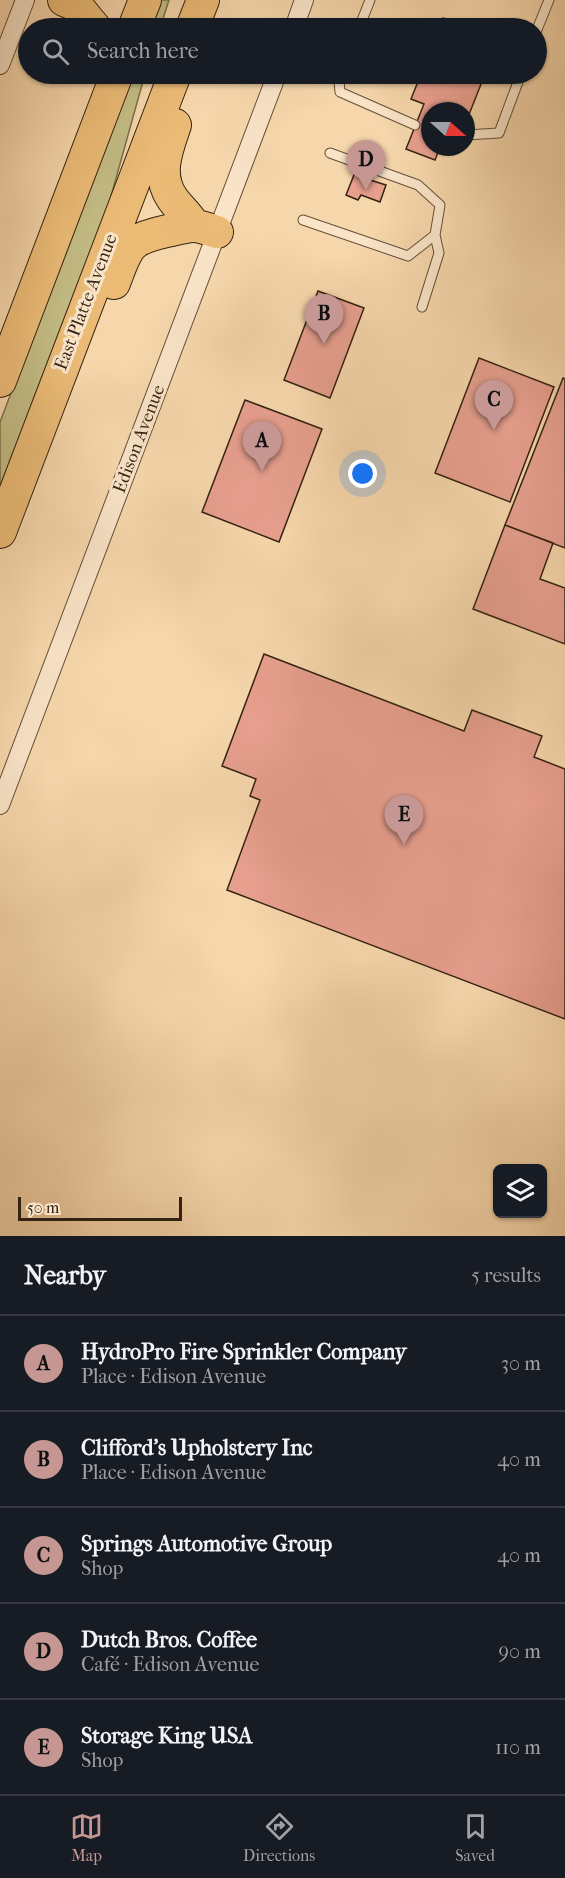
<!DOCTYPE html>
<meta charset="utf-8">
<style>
:root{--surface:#171b24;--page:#242831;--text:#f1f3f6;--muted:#9ea1a6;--line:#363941;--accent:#c59692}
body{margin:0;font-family:"IM FELL French Canon",serif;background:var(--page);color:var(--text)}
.controls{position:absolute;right:18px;bottom:18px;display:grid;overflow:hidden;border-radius:9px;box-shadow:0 2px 4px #0004}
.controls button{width:54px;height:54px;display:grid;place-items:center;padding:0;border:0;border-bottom:2px solid var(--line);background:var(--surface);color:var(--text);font:30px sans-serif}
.compass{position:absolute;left:421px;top:102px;width:54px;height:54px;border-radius:50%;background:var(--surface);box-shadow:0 2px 4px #0004;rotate:111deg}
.scale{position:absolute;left:18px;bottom:15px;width:164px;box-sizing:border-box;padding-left:6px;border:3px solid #342212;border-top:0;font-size:16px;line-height:21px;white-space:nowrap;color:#342212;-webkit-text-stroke:4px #f9e4c8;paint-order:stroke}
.you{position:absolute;left:363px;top:474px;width:21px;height:21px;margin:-15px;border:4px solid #fff;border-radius:50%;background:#1a73e8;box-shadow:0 0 0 9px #1a73e833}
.badge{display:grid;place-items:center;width:39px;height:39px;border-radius:50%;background:var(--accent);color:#111;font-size:20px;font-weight:700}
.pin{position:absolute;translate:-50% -50px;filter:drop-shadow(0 2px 3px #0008)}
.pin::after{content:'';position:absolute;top:32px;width:21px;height:18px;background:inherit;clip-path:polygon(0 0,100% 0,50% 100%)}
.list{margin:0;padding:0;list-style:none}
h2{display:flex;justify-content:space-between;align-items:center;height:78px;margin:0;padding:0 24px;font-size:26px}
h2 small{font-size:20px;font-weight:400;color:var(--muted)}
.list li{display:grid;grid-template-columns:39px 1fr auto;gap:18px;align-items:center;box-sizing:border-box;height:96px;padding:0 24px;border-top:2px solid var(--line)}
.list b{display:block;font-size:22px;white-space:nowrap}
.list p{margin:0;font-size:20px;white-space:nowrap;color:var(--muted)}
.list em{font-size:20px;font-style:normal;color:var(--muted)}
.icon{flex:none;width:33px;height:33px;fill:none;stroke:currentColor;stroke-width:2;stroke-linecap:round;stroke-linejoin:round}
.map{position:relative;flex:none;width:565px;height:1236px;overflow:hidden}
.search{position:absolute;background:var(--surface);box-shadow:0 2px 4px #0004;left:18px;right:18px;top:18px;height:66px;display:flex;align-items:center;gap:15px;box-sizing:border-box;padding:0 21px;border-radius:33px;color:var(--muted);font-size:22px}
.sheet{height:558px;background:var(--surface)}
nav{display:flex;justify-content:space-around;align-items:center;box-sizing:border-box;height:84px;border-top:2px solid var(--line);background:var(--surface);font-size:16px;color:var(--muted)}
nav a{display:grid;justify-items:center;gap:3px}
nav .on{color:var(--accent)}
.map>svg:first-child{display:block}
</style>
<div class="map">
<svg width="565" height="1236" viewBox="0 0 565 1236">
<rect width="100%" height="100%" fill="#f6d6ab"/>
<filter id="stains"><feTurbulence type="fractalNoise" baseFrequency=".00333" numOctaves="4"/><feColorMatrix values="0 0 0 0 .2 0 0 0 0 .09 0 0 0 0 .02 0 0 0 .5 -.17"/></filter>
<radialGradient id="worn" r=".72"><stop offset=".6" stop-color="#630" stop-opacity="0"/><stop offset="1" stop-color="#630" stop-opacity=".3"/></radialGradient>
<!-- green -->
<path fill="#c3bc84" stroke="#7c6f4b" stroke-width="1.5" d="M160,0h9l-9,28h-11z
M132,74h13l-47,169 -98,261v-82z"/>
<!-- building -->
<path fill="#e79f8e" stroke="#342212" stroke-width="1.5" d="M443,18l26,10h-30z
M421,74h64l-17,43 -2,-6h-36v36h10l-5,13 -29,-11 18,-45 -13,-5z
M356,170l13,4 -2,5 19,6 -6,17 -19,-7 -3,5 -12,-5z
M318,291l46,17 -34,90 -46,-18z
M479,358l75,29 -44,115 -75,-29z
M563,378l2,1v169l-60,-23z
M245,400l77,29 -43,113 -77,-30z
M505,525l48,18 -13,36 25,9v56l-92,-35z
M264,654l200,77 8,-21 70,26 -8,21 31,12v250l-338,-129 33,-90 -10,-4 6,-17 -34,-13z"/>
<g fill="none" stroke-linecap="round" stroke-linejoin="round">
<!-- service casing -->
<g stroke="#644f38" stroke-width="11">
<path id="service" d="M359,28l11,-28
M536,32l13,-32
M342,74l-3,7 1,11 75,33
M466,135l33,-2 22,-59
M303,220l105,36 27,-21 5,-30 -22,-20 -88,-32
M422,307l17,-54 -4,-18"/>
</g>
<!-- minor casing -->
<g stroke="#644f38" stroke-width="20">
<path id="minor" d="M294,28l10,-28
M0,65l25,-65
M0,805l277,-731"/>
</g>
<!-- trunk casing -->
<g stroke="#342212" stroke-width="34">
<path id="trunk" d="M64,0l12,5 19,23
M134,28l11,-28
M192,28l11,-28
M175,125c-8,24 -19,49 -3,73 6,9 15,16 21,26
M114,283c14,-37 13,-43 53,-52 26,-6 25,-8 50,1
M0,381l117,-307
M0,532l175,-458"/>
</g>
<!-- service -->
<use href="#service" stroke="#f9e4c8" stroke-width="9"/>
<!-- minor -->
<use href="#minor" stroke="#f9e4c8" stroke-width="18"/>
<!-- trunk -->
<use href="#trunk" stroke="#ebbb76" stroke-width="32"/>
</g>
<g text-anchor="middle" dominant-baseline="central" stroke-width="6" stroke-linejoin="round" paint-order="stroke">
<!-- street labels -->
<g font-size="18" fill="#342212" stroke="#f9e4c8">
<text transform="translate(86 302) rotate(-69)">East Platte Avenue</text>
<text transform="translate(139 439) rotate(-69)">Edison Avenue</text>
</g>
</g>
<rect width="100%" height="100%" filter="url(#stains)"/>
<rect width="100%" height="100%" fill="url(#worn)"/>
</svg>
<div class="controls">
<button><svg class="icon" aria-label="layers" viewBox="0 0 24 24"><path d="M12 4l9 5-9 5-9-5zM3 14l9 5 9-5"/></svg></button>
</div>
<svg class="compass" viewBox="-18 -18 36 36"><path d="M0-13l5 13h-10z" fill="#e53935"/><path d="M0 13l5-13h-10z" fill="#9ea1a6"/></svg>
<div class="scale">50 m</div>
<div class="you"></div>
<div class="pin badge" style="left:262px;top:471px">A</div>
<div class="pin badge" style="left:324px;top:344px">B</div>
<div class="pin badge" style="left:494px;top:430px">C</div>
<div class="pin badge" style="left:366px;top:190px">D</div>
<div class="pin badge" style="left:404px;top:845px">E</div>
<div class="search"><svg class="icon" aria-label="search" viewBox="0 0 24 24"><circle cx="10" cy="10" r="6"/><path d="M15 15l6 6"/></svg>Search here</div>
</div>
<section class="sheet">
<h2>Nearby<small>5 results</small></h2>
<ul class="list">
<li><span class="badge">A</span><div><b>HydroPro Fire Sprinkler Company</b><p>Place · Edison Avenue</p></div><em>30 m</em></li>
<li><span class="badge">B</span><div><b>Clifford's Upholstery Inc</b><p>Place · Edison Avenue</p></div><em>40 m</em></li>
<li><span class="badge">C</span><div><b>Springs Automotive Group</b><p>Shop</p></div><em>40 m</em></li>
<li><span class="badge">D</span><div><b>Dutch Bros. Coffee</b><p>Café · Edison Avenue</p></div><em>90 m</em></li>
<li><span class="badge">E</span><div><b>Storage King USA</b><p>Shop</p></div><em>110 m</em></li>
</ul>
</section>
<nav>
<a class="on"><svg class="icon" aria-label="map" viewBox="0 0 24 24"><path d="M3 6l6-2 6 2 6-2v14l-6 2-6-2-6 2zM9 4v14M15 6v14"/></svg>Map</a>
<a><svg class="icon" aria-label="directions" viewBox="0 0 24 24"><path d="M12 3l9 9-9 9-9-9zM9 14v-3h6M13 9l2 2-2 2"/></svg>Directions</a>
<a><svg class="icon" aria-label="saved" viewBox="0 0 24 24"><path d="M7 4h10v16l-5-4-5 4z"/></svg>Saved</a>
</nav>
